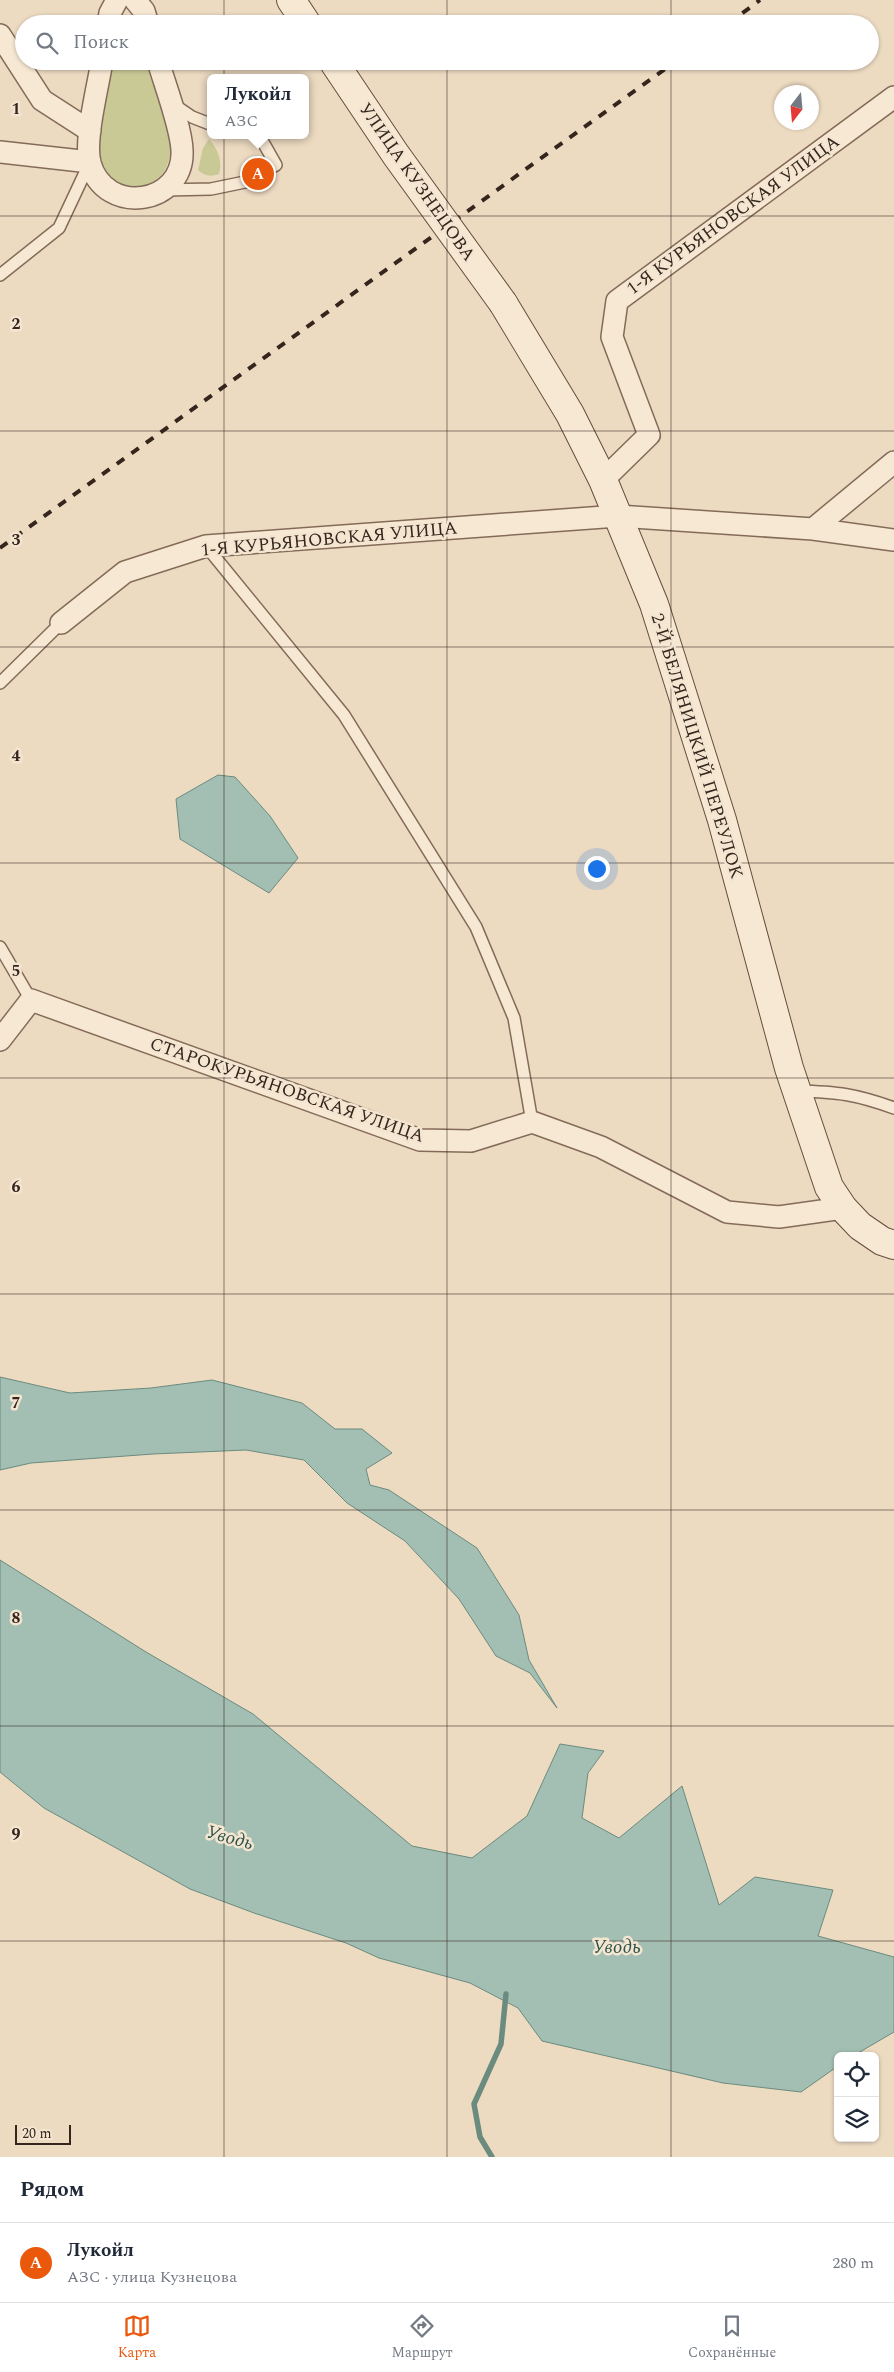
<!DOCTYPE html>
<html lang="ru">
<meta charset="utf-8">
<style>
:root{--surface:#fff;--page:#f6f6f7;--text:#1f2937;--muted:#747a83;--line:#e0e1e3;--accent:#ea580c}
body{margin:0;font-family:Spectral,serif;background:var(--page);color:var(--text)}
.controls{position:absolute;right:15px;bottom:15px;display:grid;overflow:hidden;border-radius:8px;box-shadow:0 1px 4px #0004}
.controls button{width:45px;height:45px;display:grid;place-items:center;padding:0;border:0;border-bottom:1px solid var(--line);background:var(--surface);color:var(--text);font:25px sans-serif}
.compass{position:absolute;left:774px;top:85px;width:45px;height:45px;border-radius:50%;background:var(--surface);box-shadow:0 1px 4px #0004;rotate:196deg}
.scale{position:absolute;left:15px;bottom:12px;width:56px;box-sizing:border-box;padding-left:5px;border:2px solid #34251d;border-top:0;font-size:14px;line-height:18px;white-space:nowrap;color:#34251d;-webkit-text-stroke:4px #f3e5d0;paint-order:stroke}
.you{position:absolute;left:596px;top:868px;width:18px;height:18px;margin:-12px;border:4px solid #fff;border-radius:50%;background:#1a73e8;box-shadow:0 0 0 8px #1a73e833}
.badge{display:grid;place-items:center;width:32px;height:32px;border-radius:50%;background:var(--accent);color:#fff;font-size:16px;font-weight:700}
.pin{position:absolute;translate:-50% -50%;border:2px solid #fff;box-shadow:0 1px 5px #0006}
.popup{position:absolute;left:207px;top:74px;width:102px;height:65px;box-sizing:border-box;display:grid;place-content:center;border-radius:8px;background:var(--surface);filter:drop-shadow(0 1px 4px #0005);font-size:16px;white-space:nowrap;color:var(--muted)}
.popup b{font-size:19px;color:var(--text)}
.popup::after{content:'';position:absolute;left:50%;top:100%;margin-left:-10px;border:10px solid transparent;border-top-color:var(--surface)}
.list{margin:0;padding:0;list-style:none}
h2{display:flex;justify-content:space-between;align-items:center;height:65px;margin:0;padding:0 20px;font-size:21px}
h2 small{font-size:16px;font-weight:400;color:var(--muted)}
.list li{display:grid;grid-template-columns:32px 1fr auto;gap:15px;align-items:center;box-sizing:border-box;height:80px;padding:0 20px;border-top:1px solid var(--line)}
.list b{display:block;font-size:19px;white-space:nowrap}
.list p{margin:0;font-size:16px;white-space:nowrap;color:var(--muted)}
.list em{font-size:16px;font-style:normal;color:var(--muted)}
.icon{flex:none;width:28px;height:28px;fill:none;stroke:currentColor;stroke-width:2;stroke-linecap:round;stroke-linejoin:round}
.map{position:relative;flex:none;width:894px;height:2157px;overflow:hidden}
.search{position:absolute;background:var(--surface);box-shadow:0 1px 4px #0004;left:15px;right:15px;top:15px;height:55px;display:flex;align-items:center;gap:12px;box-sizing:border-box;padding:0 18px;border-radius:28px;color:var(--muted);font-size:19px}
.sheet{height:145px;background:var(--surface)}
nav{display:flex;justify-content:space-around;align-items:center;box-sizing:border-box;height:70px;border-top:1px solid var(--line);background:var(--surface);font-size:14px;color:var(--muted)}
nav a{display:grid;justify-items:center;gap:2px}
nav .on{color:var(--accent)}
.map>svg:first-child{display:block}
</style>
<div class="map">
<svg width="894" height="2157" viewBox="0 0 894 2157">
<rect width="100%" height="100%" fill="#ecdac1"/>
<!-- green -->
<path fill="#c9c996" d="M111,61h40l19,81c5,54 -62,63 -71,9z
M209,139c9,10 14,23 10,35 -8,3 -15,2 -21,-4l5,-22z"/>
<!-- water -->
<path fill="#a3beb3" stroke="#6b8b7f" d="M218,775l17,2 35,39 28,42 -29,35 -89,-54 -4,-40z
M0,1377l70,16 81,-5 61,-8 90,23 33,26h27l30,24 -26,16 4,16 19,5 88,58 42,67 10,45 28,48 -27,-35 -34,-17 -37,-57 -54,-58 -58,-38 -43,-43 -58,-10 -93,4 -122,9 -31,7z
M0,1560l146,92 107,62 159,132 60,12 55,-42 33,-72 44,7 -16,22 -6,45 37,20 63,-52 37,119 36,-28 78,13 -15,46 76,21v75l-41,24h-15v10l-37,26 -78,-9 -181,-42 -24,-33 -48,-25 -91,-25 -33,-15 -92,-30 -64,-24 -146,-81 -44,-36z"/>
<g fill="none" stroke-linecap="round" stroke-linejoin="round">
<!-- stream -->
<path stroke="#6b8b7f" stroke-width="5.5" d="M492,2157l-12,-20 -6,-33 27,-60 5,-50"/>
<!-- service casing -->
<g stroke="#846b59" stroke-width="14">
<path id="service" d="M173,104l19,13 18,7
M165,190l46,-1 34,-7 31,-17 -17,-30
M0,275l59,-47 31,-66
M206,546l138,169 132,212 38,91 18,104
M0,683l61,-60
M0,947l31,53
M797,1091c41,1 58,3 97,17"/>
</g>
<!-- minor casing -->
<g stroke="#846b59" stroke-width="24">
<path id="minor" d="M135,0l9,11 4,13
M108,24l2,-11 7,-13
M0,35l42,65 48,31
M102,61c-4,26 -18,79 -12,102 15,54 95,42 92,-13 -1,-23 -17,-65 -24,-89
M0,152l90,10
M603,480l46,-45 -37,-98 5,-36 277,-204
M813,529l81,-67
M61,623l64,-51 81,-26 412,-30 195,13 81,11
M0,1040l31,-40 389,140 51,1 61,-19 69,25 126,65 52,5 64,-9"/>
</g>
<!-- secondary casing -->
<g stroke="#664c3d" stroke-width="30">
<path id="secondary" d="M291,0l16,24
M503,303l67,111 33,66 51,124 68,216 67,248 40,119 14,21 17,18 22,15 12,4"/>
</g>
<!-- service -->
<use href="#service" stroke="#f7e8d4" stroke-width="11"/>
<!-- minor -->
<use href="#minor" stroke="#f7e8d4" stroke-width="21"/>
<!-- secondary -->
<use href="#secondary" stroke="#f7e8d4" stroke-width="28"/>
<!-- rail -->
<path stroke="#34251d" stroke-width="4" stroke-dasharray="9 9" stroke-linecap="butt" d="M728,24l32,-24
M0,548l676,-487"/>
<!-- secondary-bridge casing -->
<g stroke="#664c3d" stroke-width="30" stroke-linecap="butt">
<path id="secondary-bridge" d="M333,61l63,94 107,148"/>
</g>
<!-- secondary-bridge -->
<use href="#secondary-bridge" stroke="#f7e8d4" stroke-width="28"/>
</g>
<!-- grid -->
<path fill="none" stroke="#34251d" stroke-width="1" stroke-opacity="0.55" d="M224,0v24M447,0v24M671,0v24M224,61v2096M447,61v2096M671,61v2096M0,216h894M0,431h894M0,647h894M0,863h894M0,1078h894M0,1294h894M0,1510h894M0,1726h894M0,1941h894"/>
<g text-anchor="middle" dominant-baseline="central" stroke-width="5" stroke-linejoin="round" paint-order="stroke">
<!-- street labels -->
<g font-size="18" fill="#34251d" stroke="#f3e5d0">
<text transform="translate(417 182) rotate(55)">УЛИЦА КУЗНЕЦОВА</text>
<text transform="translate(733 215) rotate(-36)">1-Я КУРЬЯНОВСКАЯ УЛИЦА</text>
<text transform="translate(329 539) rotate(-5)">1-Я КУРЬЯНОВСКАЯ УЛИЦА</text>
<text transform="translate(697 746) rotate(73)">2-Й БЕЛЯНИЦКИЙ ПЕРЕУЛОК</text>
<text transform="translate(287 1090) rotate(19)">СТАРОКУРЬЯНОВСКАЯ УЛИЦА</text>
</g>
<!-- water labels -->
<g font-size="19" font-style="italic" fill="#2d544c" stroke="#f3e5d0">
<text transform="translate(230 1838) rotate(15)">Уводь</text>
<text x="617" y="1947">Уводь</text>
</g>
</g>
<g font-size="16" text-anchor="middle" font-weight="bold" fill="#34251d" stroke="#f3e5d0" stroke-width="5" stroke-linejoin="round" paint-order="stroke">
<text x="16" y="114">1</text>
<text x="16" y="329">2</text>
<text x="16" y="545">3</text>
<text x="16" y="761">4</text>
<text x="16" y="976">5</text>
<text x="16" y="1192">6</text>
<text x="16" y="1408">7</text>
<text x="16" y="1623">8</text>
<text x="16" y="1839">9</text>
</g>
</svg>
<div class="controls">
<button><svg class="icon" aria-label="locate" viewBox="0 0 24 24"><circle cx="12" cy="12" r="6"/><path d="M12 2v4M12 18v4M2 12h4M18 12h4"/></svg></button>
<button><svg class="icon" aria-label="layers" viewBox="0 0 24 24"><path d="M12 4l9 5-9 5-9-5zM3 14l9 5 9-5"/></svg></button>
</div>
<svg class="compass" viewBox="-18 -18 36 36"><path d="M0-13l5 13h-10z" fill="#e53935"/><path d="M0 13l5-13h-10z" fill="#747a83"/></svg>
<div class="scale">20 m</div>
<div class="you"></div>
<div class="pin badge" style="left:258px;top:174px">A</div>
<div class="popup"><b>Лукойл</b>АЗС</div>
<div class="search"><svg class="icon" aria-label="search" viewBox="0 0 24 24"><circle cx="10" cy="10" r="6"/><path d="M15 15l6 6"/></svg>Поиск</div>
</div>
<section class="sheet">
<h2>Рядом<small></small></h2>
<ul class="list">
<li><span class="badge">A</span><div><b>Лукойл</b><p>АЗС · улица Кузнецова</p></div><em>280 m</em></li>
</ul>
</section>
<nav>
<a class="on"><svg class="icon" aria-label="map" viewBox="0 0 24 24"><path d="M3 6l6-2 6 2 6-2v14l-6 2-6-2-6 2zM9 4v14M15 6v14"/></svg>Карта</a>
<a><svg class="icon" aria-label="directions" viewBox="0 0 24 24"><path d="M12 3l9 9-9 9-9-9zM9 14v-3h6M13 9l2 2-2 2"/></svg>Маршрут</a>
<a><svg class="icon" aria-label="saved" viewBox="0 0 24 24"><path d="M7 4h10v16l-5-4-5 4z"/></svg>Сохранённые</a>
</nav>
